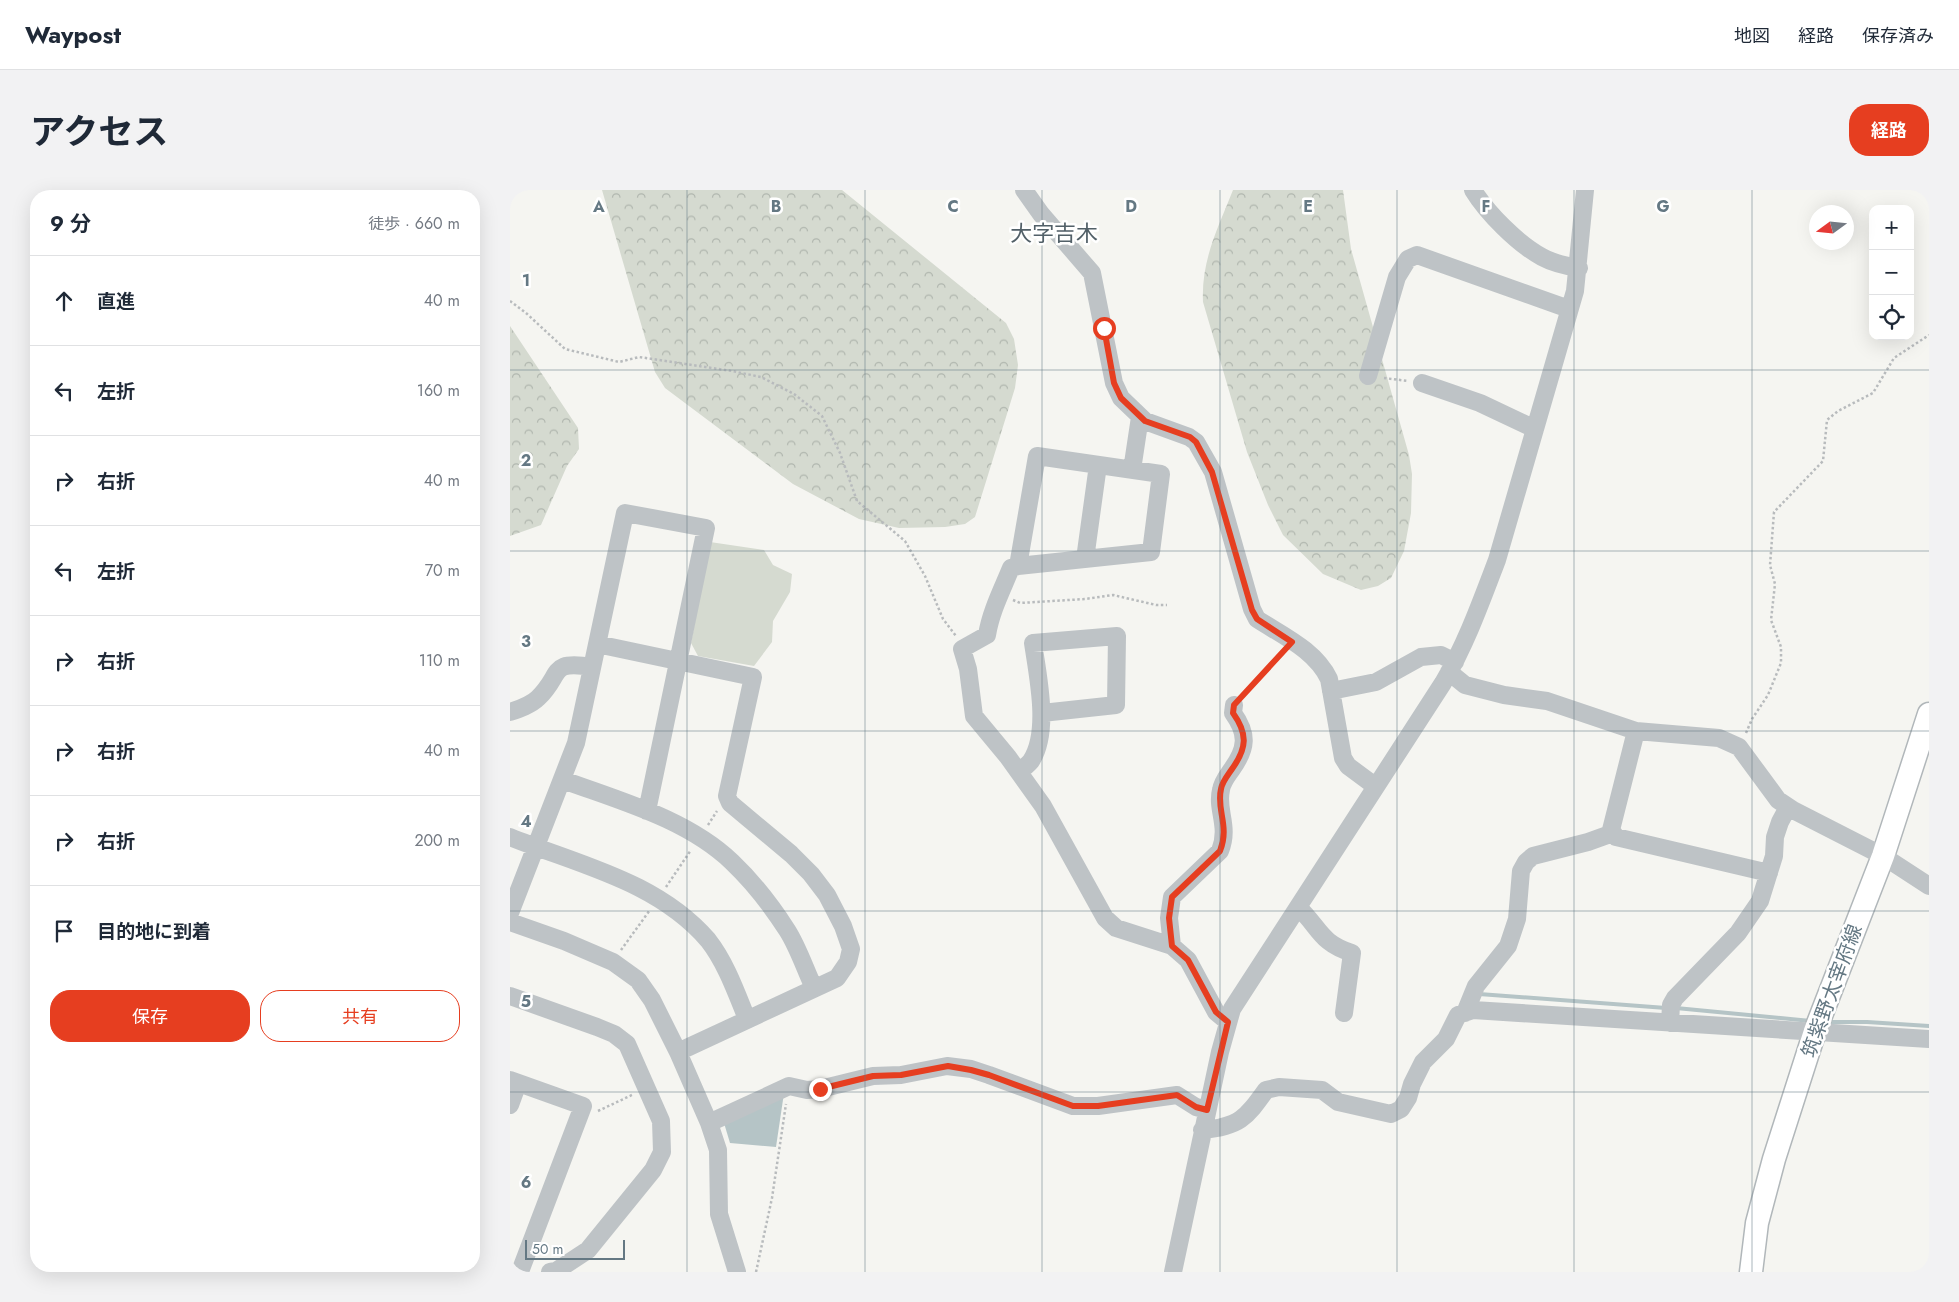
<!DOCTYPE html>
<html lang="ja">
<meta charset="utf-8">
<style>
:root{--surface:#fff;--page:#f2f2f3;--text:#1f2937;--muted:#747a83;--line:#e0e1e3;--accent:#e63e20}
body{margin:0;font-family:Jost,"Noto Sans JP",sans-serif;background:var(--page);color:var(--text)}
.controls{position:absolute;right:15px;top:15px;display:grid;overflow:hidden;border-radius:10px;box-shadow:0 5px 20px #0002}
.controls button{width:45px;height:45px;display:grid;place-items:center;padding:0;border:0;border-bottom:1px solid var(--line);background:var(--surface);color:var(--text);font:25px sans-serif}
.compass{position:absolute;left:1299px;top:15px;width:45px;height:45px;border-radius:50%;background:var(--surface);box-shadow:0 5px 20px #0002;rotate:255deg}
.scale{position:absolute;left:15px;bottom:12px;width:100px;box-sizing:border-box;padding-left:5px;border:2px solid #647883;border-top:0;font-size:14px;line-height:18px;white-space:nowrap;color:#647883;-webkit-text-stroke:4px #fff;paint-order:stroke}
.stop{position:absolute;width:15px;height:15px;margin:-11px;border:4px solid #e63e20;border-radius:50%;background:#fff}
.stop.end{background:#e63e20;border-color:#fff;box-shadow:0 1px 5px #0008}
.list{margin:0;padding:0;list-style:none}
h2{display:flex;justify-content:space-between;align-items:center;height:65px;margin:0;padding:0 20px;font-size:21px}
h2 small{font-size:16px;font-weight:400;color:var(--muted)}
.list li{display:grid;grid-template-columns:32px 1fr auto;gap:15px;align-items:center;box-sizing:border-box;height:90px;padding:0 20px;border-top:1px solid var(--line)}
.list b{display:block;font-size:19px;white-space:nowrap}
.list em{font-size:16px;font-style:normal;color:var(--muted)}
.actions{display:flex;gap:10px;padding:15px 20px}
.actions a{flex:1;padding:11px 0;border:1px solid var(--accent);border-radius:20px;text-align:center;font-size:18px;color:var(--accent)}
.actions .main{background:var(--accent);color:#fff}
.icon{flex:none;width:28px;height:28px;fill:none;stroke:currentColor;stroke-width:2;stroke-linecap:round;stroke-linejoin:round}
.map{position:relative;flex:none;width:1419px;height:1082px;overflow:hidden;border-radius:20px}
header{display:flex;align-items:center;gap:30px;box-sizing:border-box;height:70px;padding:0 25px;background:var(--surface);border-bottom:1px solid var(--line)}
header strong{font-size:24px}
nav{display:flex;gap:28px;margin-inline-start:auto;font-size:18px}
.intro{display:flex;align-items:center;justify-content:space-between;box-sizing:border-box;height:120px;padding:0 30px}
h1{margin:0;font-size:35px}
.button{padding:12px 22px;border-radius:20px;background:var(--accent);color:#fff;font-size:18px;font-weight:700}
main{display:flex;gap:30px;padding:0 30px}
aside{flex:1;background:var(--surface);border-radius:20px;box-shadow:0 5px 20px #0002}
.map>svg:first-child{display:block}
</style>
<header>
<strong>Waypost</strong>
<nav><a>地図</a><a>経路</a><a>保存済み</a></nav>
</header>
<div class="intro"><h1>アクセス</h1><a class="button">経路</a></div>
<main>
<aside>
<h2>9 分<small>徒歩 · 660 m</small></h2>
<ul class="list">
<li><svg class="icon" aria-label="ahead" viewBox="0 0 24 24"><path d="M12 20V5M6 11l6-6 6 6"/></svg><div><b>直進</b></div><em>40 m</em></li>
<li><svg class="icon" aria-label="left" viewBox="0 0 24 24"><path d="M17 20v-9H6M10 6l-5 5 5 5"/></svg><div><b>左折</b></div><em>160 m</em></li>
<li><svg class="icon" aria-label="right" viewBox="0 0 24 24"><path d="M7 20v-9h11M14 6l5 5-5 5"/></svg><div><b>右折</b></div><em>40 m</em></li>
<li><svg class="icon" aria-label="left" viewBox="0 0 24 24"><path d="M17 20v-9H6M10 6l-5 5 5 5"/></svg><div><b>左折</b></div><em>70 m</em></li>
<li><svg class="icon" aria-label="right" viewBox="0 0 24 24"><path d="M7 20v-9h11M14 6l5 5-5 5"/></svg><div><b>右折</b></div><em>110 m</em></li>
<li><svg class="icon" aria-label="right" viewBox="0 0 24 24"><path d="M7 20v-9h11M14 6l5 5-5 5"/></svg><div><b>右折</b></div><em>40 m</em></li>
<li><svg class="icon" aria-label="right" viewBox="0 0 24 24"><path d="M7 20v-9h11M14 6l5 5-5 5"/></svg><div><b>右折</b></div><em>200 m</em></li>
<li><svg class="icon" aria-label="arrive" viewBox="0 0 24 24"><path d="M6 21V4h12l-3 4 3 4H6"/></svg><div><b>目的地に到着</b></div></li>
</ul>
<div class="actions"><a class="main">保存</a><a>共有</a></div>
</aside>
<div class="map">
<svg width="1419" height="1082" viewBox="0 0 1419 1082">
<defs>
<pattern id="forest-crowns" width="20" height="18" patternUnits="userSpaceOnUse" patternTransform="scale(1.25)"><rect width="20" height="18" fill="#d5dad0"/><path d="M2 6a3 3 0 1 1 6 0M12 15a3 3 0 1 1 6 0" fill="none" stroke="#b0b6ae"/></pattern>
</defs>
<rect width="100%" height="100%" fill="#f5f5f1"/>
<!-- green -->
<path fill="#d5dad0" d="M200,352l54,8 9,15 19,9 -2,18 -17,29 -1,21 -18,24 -56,-10 -7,-13z"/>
<!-- forest -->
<path fill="url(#forest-crowns)" d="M92,0h240l164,133 8,16 4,26 -3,23 -40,129 -10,7 -20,3 -46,1 -40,-9 -66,-35 -128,-96 -10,-16z
M723,0h110l8,59 58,206 3,19 -1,39 -7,38 -13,27 -13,8 -17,4 -38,-16 -40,-39 -15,-30 -21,-53 -44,-150c-2,-42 15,-74 30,-112z
M0,136l68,102 1,21 -12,17 -26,59 -31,11z"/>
<!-- water -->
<path fill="#b5c4c6" d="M274,903l-8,54 -46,-4 -6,-20z"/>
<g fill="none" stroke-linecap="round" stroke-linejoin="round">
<!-- stream -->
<path stroke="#b5c4c6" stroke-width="4" d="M969,804l187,14
M1166,818l135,13
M1315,832h42l62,4"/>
<!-- major casing -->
<g stroke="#b1b7ba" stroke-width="25">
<path id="major" d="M1241,1082l6,-49 17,-64 41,-128 68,-175 46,-142"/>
</g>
<!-- path -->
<path stroke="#b8bbbd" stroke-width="2.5" stroke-dasharray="2.5 2.5" stroke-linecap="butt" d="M0,111l16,12 39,36 54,13 20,-5 93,14 29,6 33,17 28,22 18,37 17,48 48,40 20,35 18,43 13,17
M874,188l24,3
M503,410l7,3 65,-4 28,-4 43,10h11
M734,505l38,-42
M1236,543l6,-14 16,-24 13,-32v-16l-10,-27 4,-36 -5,-19 4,-53 49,-51 4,-41 11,-9 35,-18 21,-35 35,-23
M198,635l9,-14
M156,697l25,-37
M111,760l29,-40
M88,921l36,-17
M246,1082l16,-74 14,-94"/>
<!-- minor -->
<path stroke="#bec3c6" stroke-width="18" d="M514,0l17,24 51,59 22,110 7,15 24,23 44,16 7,5 17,30 39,137 5,10c26,17 58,31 72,60l14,79 5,8 27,20
M963,0c14,23 45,54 69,67 11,6 24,9 37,11
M858,186l29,-99 11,-18 9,-4 152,54
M912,193l58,20 55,26
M527,266l124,18 -10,78 -133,14z
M622,280l8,-53
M575,369l13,-94
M508,376l-7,2c-9,22 -20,43 -24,67l-25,14 6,20 6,47 34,41 35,49 62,112 11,10 56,18 16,14 28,52 12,10
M87,454l156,33 -26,119 3,7 61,51 20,20 16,21 16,31 8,23 -3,13 -11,16 -159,74
M939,482l16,13 39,10 43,6 89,30 83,7 20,9 39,53 15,10 90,46 46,30
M821,501l45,-9 45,-25 20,-2 14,7
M0,522c9,-3 21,-7 28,-14 25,-24 10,-38 54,-31
M1126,541l-25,99 5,7 153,36
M509,582c3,-3 9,-7 12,-11 19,-29 7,-84 2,-118l84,-7 -1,69 -74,8
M53,590c57,21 124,39 169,82 21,20 39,43 55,68 11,17 18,39 27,58
M0,647c69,28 147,44 198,103 18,23 28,52 39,79
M788,717c22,21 22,36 54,46l-8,60
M0,723l66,-170 49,-230 81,15 -59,283
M0,732l54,19 49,21 25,18 14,20 26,52 31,71 9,27 1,64 18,58
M662,756l-3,-28 3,-21 48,-46c10,-25 -4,-41 1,-61 1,-8 7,-15 11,-21 15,-21 16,-35 1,-56l1,-8
M0,806l87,31 17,7 13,10 34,77 1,31 -9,18 -65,80 -32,21 -6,1
M955,823l11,-27 32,-40 9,-27 4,-48 5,-9 7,-6 55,-14 25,-9
M1160,833l1,-18 4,-7 63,-65 22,-32 14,-45 1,-19 5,-15 8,-15
M0,890l73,26 -62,163
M0,915l8,-22
M199,933l80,-37 18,4 13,-1 53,-13 28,-1 46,-9 24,3 18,6 84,31h25l79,-11 19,12 11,3
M692,940c37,-3 44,-12 64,-40l13,-3 43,3 16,12 53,12 10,-5 7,-11 4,-14 11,-22 23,-23 12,-24 15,-5 456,29
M663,1082l47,-220 12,-43 211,-326c23,-39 38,-81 54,-123l78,-269 10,-101"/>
<!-- major -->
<use href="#major" stroke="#fff" stroke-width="22"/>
</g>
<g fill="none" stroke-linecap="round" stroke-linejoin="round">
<!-- route -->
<path stroke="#e63e20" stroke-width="6" d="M310,899l53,-13 28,-1 47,-9 23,4 18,5 84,31h25l79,-11 19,12 11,3 21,-88 -12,-10 -28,-52 -16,-14 -3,-28 3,-21 48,-46c10,-25 -4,-41 1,-62 1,-7 7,-14 11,-20 15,-21 16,-35 1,-56l1,-8 58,-63 -35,-23 -5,-9 -40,-138 -16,-30 -6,-5 -45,-16 -24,-23 -7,-15 -10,-55"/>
</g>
<!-- grid -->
<path fill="none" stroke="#647883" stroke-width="1" stroke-opacity="0.55" d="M177,0v1082M355,0v1082M532,0v1082M710,0v1082M887,0v1082M1064,0v1082M1242,0v1082M0,180h1419M0,361h1419M0,541h1419M0,721h1419M0,902h1419"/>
<g text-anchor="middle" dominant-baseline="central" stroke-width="5" stroke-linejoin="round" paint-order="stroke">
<!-- street labels -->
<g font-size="20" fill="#647883" stroke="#fff">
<text transform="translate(1322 801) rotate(-70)">筑紫野太宰府線</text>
</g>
<!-- quarter labels -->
<g font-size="22" fill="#526068" stroke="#fff">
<text x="544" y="43">大字吉木</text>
</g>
</g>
<g font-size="16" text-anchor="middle" font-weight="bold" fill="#647883" stroke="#fff" stroke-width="5" stroke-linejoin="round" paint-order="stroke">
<text x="89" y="22">A</text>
<text x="266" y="22">B</text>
<text x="443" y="22">C</text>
<text x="621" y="22">D</text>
<text x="798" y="22">E</text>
<text x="976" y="22">F</text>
<text x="1153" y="22">G</text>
<text x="16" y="96">1</text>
<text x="16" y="276">2</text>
<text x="16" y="457">3</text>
<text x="16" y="637">4</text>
<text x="16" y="817">5</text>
<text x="16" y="998">6</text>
</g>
</svg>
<div class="controls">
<button>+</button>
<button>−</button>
<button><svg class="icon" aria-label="locate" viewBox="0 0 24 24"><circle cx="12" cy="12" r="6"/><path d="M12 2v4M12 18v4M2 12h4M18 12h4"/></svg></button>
</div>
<svg class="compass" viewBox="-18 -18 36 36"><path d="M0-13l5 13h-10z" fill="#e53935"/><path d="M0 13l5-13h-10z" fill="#747a83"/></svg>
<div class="scale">50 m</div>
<div class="stop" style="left:594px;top:138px"></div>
<div class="stop end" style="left:310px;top:899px"></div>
</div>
</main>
